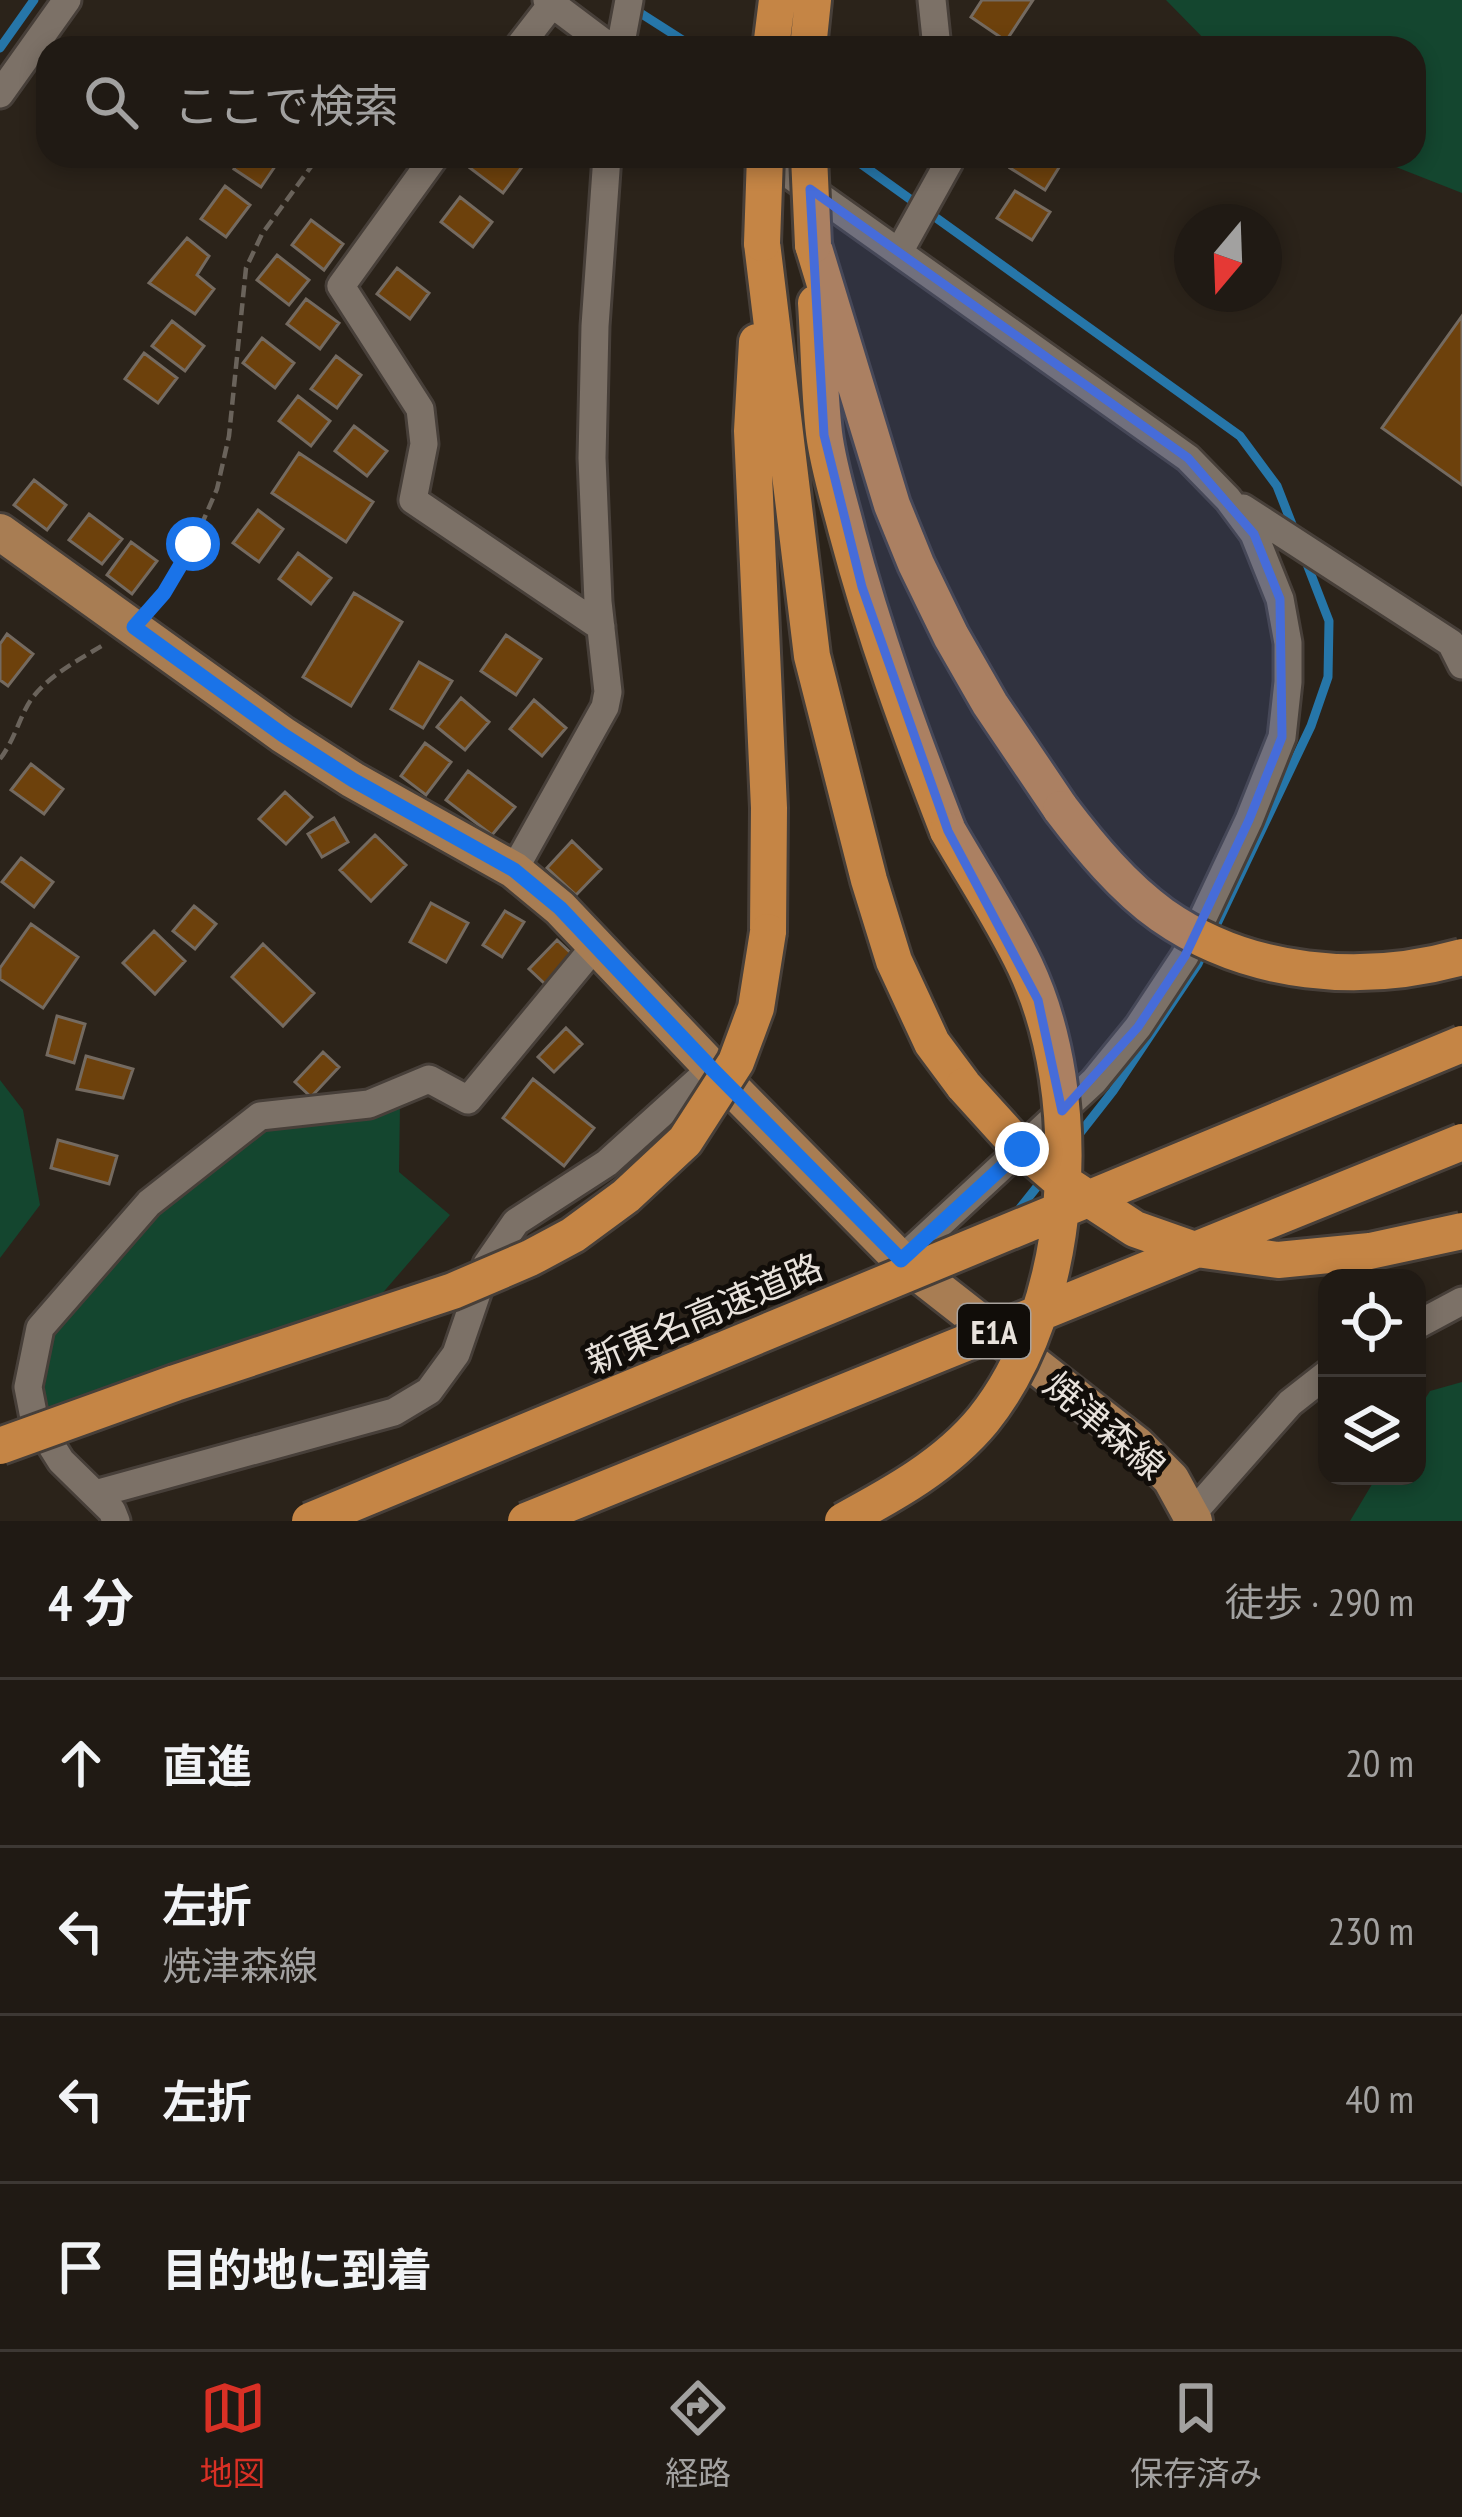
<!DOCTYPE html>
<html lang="ja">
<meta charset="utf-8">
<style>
:root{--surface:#201a14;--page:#2d2722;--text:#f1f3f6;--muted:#a2a1a0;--line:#3d3834;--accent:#d93025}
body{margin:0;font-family:"PT Sans Narrow","Noto Sans JP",sans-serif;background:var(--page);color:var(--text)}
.controls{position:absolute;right:36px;bottom:36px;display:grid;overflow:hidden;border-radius:24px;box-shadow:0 6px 18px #0003}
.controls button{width:108px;height:108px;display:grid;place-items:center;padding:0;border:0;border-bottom:3px solid var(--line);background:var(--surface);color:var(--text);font:60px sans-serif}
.compass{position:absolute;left:1174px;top:204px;width:108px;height:108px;border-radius:50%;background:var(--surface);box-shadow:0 6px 18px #0003;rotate:199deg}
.stop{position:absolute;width:36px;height:36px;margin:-27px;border:9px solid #1a73e8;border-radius:50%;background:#fff}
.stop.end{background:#1a73e8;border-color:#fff;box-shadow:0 3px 12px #0008}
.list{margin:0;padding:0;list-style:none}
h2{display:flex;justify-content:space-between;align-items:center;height:156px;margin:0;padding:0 48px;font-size:51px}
h2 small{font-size:39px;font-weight:400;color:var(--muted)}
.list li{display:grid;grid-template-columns:78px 1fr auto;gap:36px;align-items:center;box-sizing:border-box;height:168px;padding:0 48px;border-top:3px solid var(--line)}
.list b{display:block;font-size:45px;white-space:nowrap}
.list p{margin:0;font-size:39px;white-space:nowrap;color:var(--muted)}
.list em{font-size:39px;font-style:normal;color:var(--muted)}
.icon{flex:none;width:66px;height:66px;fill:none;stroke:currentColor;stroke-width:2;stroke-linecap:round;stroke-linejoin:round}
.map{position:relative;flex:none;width:1462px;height:1521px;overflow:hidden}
.search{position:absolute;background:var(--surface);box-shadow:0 6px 18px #0003;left:36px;right:36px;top:36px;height:132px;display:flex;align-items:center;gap:30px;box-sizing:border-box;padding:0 42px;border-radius:36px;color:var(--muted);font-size:45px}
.sheet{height:828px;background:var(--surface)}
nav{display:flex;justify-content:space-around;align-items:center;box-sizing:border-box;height:168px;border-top:3px solid var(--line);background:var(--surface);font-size:33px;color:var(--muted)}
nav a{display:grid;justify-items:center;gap:6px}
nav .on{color:var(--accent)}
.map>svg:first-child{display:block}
</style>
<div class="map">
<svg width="1462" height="1521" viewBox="0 0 1462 1521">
<rect width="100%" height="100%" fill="#2b231a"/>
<!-- green -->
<path fill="#14462f" d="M1166,0h296v193l-94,-37h46v-108h-201z
M0,1080l23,30 17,95 -40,53z
M400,1104l-1,68 51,43 -70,81 -340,118 15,-89 107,-124 120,-87z
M1462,1382v139h-112l27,-45h40v-64l13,-21z"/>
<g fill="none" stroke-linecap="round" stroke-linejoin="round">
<!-- stream -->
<path stroke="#2676a9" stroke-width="9" d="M634,9l61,39
M0,48l34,-48
M850,156l390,280 37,50 18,46
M1213,932l98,-206 17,-49 1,-56 -24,-62
M1073,1142l40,-51 85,-127 7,-16
M1013,1217l31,-39"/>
</g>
<!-- building -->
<path fill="#6d410c" stroke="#746a60" stroke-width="3" d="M982,0h51l-27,41 -35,-24z
M243,156h39l-21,31 -27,-18z
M479,156h28l15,11 -19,26 -33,-25z
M1018,156h36l9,5 -18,29 -35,-22z
M225,186l25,19 -24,32 -25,-18z
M1015,191l35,21 -18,28 -35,-22z
M460,197l32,25 -19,25 -32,-25z
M311,220l32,24 -19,26 -32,-25z
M187,238l22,18 -12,19 17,14 -19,25 -46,-31z
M277,255l32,25 -20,25 -32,-25z
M397,268l32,25 -19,26 -33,-25z
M306,299l33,24 -19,26 -33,-25z
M1462,316v169l-80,-57z
M172,321l32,25 -19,25 -33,-25z
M262,338l32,25 -19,25 -32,-25z
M144,353l33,25 -19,25 -33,-24z
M336,356l25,19 -24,33 -26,-19z
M298,396l32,25 -19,25 -32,-25z
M354,426l33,25 -20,25 -32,-25z
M299,453l74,49 -27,40 -74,-49z
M34,480l32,25 -19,25 -33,-25z
M258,510l25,19 -24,33 -26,-19z
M89,514l33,25 -20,25 -33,-24z
M131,542l26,19 -25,33 -25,-19z
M298,553l33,25 -20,26 -32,-25z
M354,593l48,29 -51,84 -48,-29z
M7,634l26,20 -25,32 -8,-6v-36z
M506,635l35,24 -25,36 -35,-24z
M419,662l33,19 -29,47 -32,-19z
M461,698l28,24 -24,28 -28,-23z
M534,700l32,28 -24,28 -32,-27z
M425,743l26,19 -25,33 -25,-19z
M31,764l32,25 -19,25 -33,-24z
M468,771l47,36 -23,28 -46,-35z
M285,792l27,25 -26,27 -27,-25z
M334,818l14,24 -26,15 -14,-23z
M375,835l31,30 -35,36 -31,-31z
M572,841l29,28 -25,26 -29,-27z
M21,858l32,24 -19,25 -32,-25z
M431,903l37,20 -22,39 -36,-20z
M194,906l22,18 -21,25 -22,-18z
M505,911l19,11 -22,35 -19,-12z
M31,924l47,33 -35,51 -43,-29v-11z
M154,931l31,30 -30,33 -32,-31z
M557,940l16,15 -28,29 -16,-15z
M263,944l51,49 -31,33 -51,-49z
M57,1016l28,8 -11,39 -27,-8z
M566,1028l16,16 -28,28 -16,-15z
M323,1052l16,15 -28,30 -16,-15z
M86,1056l47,13 -10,29 -46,-9z
M533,1079l61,49 -30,38 -61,-48z
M58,1140l59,16 -8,28 -58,-16z"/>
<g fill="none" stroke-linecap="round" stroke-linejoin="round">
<!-- minor casing -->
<g stroke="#473f39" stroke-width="33">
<path id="minor" d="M547,0l64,48
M932,0l5,48
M518,48l34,-44
M620,48l9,-48
M0,94l67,-94
M435,156l-94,130 79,123 4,35 -11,56 188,127
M763,156l425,302 40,41 26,35 26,65 8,44v39l-6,55 -33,83 -64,136 -47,71 -44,54 -193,179
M899,252l50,-90 -1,-6
M1243,508l208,135 11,22
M514,870l91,-163 3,-15 -10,-90 -6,-144 3,-132 12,-170
M1417,1325l45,-24
M95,1494l299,-82 35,-21 27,-37 31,-90 29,-42 91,-59 105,-95
M1192,1514l98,-111 37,-29
M116,1521l-4,-10 -51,-50 -27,-43 -6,-31 12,-59 109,-125 111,-87 109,-12 60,-25 39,21 128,-155"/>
</g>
<!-- primary casing -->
<g stroke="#473f39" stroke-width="42">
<path id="primary" d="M0,532l283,203 70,45 161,90 46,38 152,160 189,192 236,185 34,34 23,42"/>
</g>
<!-- motorway casing -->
<g stroke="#473f39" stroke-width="42">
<path id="motorway" d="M771,48l6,-48
M808,48l5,-48
M762,243l50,413 57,224 25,81 38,82 32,43
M813,245l79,260 24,59 35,72 39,68 71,105
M816,303c3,43 3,87 8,130 4,33 15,67 23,99 27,102 63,201 101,299
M757,342l-5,89 17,377 -1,124"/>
</g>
<!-- path -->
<path stroke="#6a635b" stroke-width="4.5" stroke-dasharray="12 6" stroke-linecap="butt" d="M155,603l38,-59 24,-55 12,-53 17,-168 16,-34 51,-70 12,-8
M0,759c16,-21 20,-45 33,-62 18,-23 47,-38 72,-53"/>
<!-- minor -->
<use href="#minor" stroke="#7c7167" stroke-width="27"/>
<!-- primary -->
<use href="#primary" stroke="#a87d53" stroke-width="36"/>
<!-- motorway -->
<use href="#motorway" stroke="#c58545" stroke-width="36"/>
<!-- motorway-bridge casing -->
<g stroke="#473f39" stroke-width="42" stroke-linecap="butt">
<path id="motorway-bridge" d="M809,156l4,89
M762,243l3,-87
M1061,809c29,38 62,78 101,106 87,61 200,70 300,42
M964,1086l48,53 45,39 78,51 54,19 89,12 92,-9 92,-20
M0,1446l175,-63 278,-92 77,-33 43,-23 53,-39 59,-55 51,-79 20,-54 12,-76
M310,1521l1152,-477
M526,1521l936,-379
M843,1521c50,-27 103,-56 140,-101 92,-114 104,-323 42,-454 -22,-46 -51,-90 -77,-135"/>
</g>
<!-- motorway-bridge -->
<use href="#motorway-bridge" stroke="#c58545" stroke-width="36"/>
</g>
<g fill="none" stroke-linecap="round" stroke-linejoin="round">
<!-- route -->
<path stroke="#1a73e8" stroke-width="15" d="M193,544l-29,49 -30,34 149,108 70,45 161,90 46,38 152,161 189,191 121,-111"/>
</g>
<!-- marked area -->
<path fill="#466cd9" fill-opacity="0.2" stroke="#466cd9" stroke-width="9" stroke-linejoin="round" d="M810,189l378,269 66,76 26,65 2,138 -33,83 -64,136 -47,71 -76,84 -24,-111 -90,-169 -86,-244 -38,-152z"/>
<g text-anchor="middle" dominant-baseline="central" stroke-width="10" stroke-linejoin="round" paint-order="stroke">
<!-- shield labels -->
<rect fill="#110d09" stroke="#a8a29d" stroke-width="3" x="958" y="1304" width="72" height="54" rx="9"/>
<g font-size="33" font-weight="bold" fill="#e8e2dc">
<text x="994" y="1331">E1A</text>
</g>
<!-- street labels -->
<g font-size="36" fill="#e8e2dc" stroke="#110d09">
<text transform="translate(704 1313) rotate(-23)">新東名高速道路</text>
<text transform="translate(1105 1425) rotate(40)">焼津森線</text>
</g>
</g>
</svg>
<div class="controls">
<button><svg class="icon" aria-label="locate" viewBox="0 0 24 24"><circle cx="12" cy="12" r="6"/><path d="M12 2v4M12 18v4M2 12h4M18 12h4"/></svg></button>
<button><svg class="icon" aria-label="layers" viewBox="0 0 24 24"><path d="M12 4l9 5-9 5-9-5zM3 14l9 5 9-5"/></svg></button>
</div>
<svg class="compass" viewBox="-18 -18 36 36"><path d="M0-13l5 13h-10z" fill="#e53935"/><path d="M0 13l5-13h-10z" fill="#a2a1a0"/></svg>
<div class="stop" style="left:193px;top:544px"></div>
<div class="stop end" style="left:1022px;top:1149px"></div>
<div class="search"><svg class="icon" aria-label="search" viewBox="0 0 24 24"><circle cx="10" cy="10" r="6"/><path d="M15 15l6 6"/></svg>ここで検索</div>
</div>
<section class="sheet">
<h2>4 分<small>徒歩 · 290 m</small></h2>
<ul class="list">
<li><svg class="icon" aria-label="ahead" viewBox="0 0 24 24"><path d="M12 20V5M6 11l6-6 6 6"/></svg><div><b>直進</b></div><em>20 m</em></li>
<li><svg class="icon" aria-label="left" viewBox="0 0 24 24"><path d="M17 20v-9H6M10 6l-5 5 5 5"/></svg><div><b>左折</b><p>焼津森線</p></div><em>230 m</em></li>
<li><svg class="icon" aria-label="left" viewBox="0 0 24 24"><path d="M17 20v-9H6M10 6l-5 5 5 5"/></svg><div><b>左折</b></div><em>40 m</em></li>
<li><svg class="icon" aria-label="arrive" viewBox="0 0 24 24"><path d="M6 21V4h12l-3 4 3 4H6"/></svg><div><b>目的地に到着</b></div></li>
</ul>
</section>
<nav>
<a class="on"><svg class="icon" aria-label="map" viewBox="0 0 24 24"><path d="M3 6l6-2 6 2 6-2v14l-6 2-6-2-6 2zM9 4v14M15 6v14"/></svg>地図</a>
<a><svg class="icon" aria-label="directions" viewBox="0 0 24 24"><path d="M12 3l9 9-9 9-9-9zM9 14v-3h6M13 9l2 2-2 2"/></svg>経路</a>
<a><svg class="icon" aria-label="saved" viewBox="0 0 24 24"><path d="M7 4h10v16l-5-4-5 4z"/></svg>保存済み</a>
</nav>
